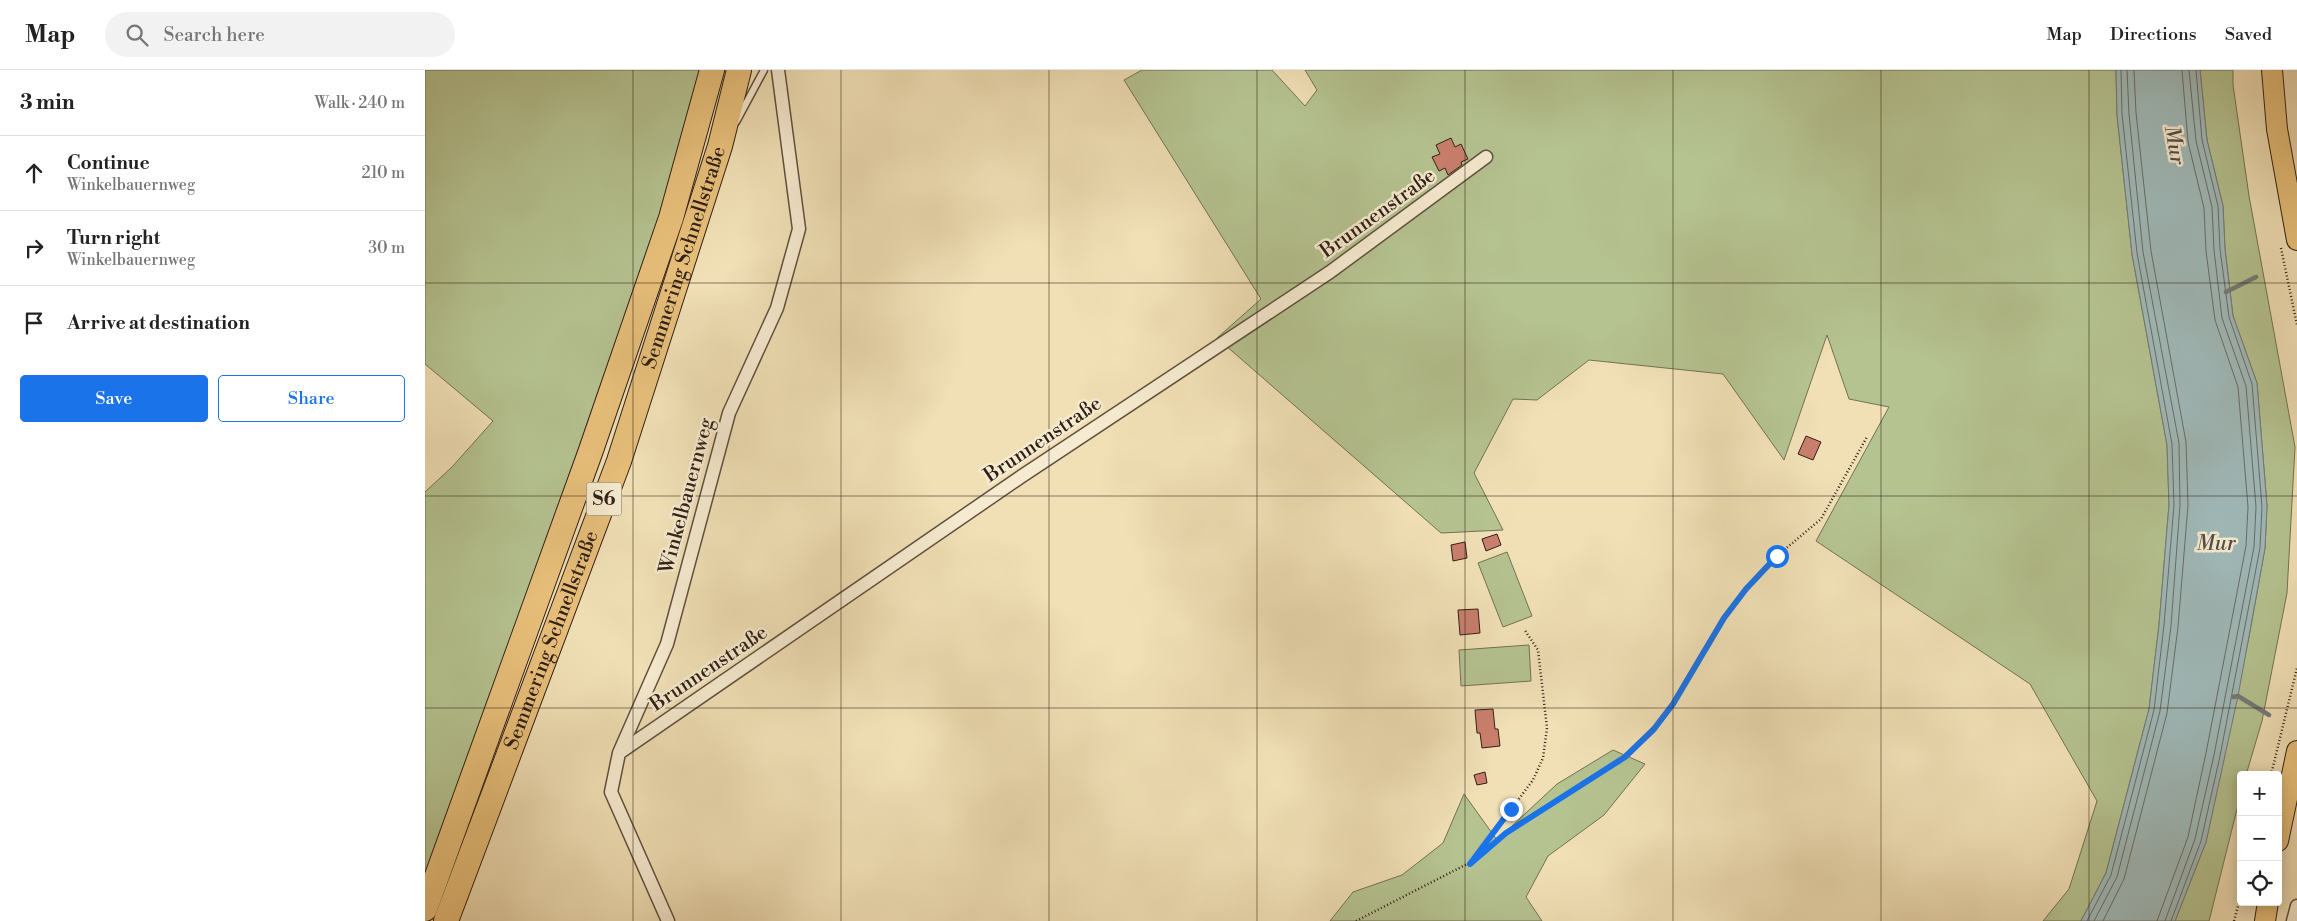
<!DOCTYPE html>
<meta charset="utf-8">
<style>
:root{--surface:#fff;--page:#f2f2f2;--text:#222;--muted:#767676;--line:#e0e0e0;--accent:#1a73e8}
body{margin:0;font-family:"Libre Bodoni",serif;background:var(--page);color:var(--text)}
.controls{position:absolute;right:15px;bottom:15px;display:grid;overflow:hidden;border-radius:5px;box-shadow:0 2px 12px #0003}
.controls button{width:45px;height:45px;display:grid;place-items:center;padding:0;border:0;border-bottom:1px solid var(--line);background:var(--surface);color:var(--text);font:25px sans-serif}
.stop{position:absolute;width:15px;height:15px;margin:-11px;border:4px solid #1a73e8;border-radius:50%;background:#fff}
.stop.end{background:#1a73e8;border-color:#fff;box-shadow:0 1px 5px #0008}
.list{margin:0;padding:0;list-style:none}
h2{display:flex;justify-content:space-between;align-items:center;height:65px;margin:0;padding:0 20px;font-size:21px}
h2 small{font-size:16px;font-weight:400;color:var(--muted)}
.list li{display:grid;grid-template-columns:32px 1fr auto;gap:15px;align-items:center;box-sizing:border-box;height:75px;padding:0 20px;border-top:1px solid var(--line)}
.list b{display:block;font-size:19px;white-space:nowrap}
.list p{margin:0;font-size:16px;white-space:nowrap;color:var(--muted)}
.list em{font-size:16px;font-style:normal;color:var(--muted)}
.actions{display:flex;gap:10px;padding:15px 20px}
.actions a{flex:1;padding:11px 0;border:1px solid var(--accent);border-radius:5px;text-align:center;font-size:18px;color:var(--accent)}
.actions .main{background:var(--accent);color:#fff}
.icon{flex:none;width:28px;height:28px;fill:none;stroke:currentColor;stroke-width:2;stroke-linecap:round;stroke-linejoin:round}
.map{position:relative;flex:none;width:1872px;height:851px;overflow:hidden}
header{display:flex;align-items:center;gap:30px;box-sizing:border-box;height:70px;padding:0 25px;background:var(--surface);border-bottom:1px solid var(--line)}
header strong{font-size:24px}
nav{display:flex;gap:28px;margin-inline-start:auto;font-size:18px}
.search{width:350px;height:45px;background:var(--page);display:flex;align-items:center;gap:12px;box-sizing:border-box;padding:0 18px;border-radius:28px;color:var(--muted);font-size:19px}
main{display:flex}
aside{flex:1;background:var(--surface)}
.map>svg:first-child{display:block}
</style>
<header>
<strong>Map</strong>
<div class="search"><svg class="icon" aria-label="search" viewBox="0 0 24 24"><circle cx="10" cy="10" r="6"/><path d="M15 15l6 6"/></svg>Search here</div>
<nav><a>Map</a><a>Directions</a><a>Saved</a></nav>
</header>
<main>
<aside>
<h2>3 min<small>Walk · 240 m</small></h2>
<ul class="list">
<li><svg class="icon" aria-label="ahead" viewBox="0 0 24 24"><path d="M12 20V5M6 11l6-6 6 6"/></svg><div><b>Continue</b><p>Winkelbauernweg</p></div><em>210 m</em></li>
<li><svg class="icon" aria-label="right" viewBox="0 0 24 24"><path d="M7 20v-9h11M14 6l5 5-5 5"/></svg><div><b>Turn right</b><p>Winkelbauernweg</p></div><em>30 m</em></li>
<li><svg class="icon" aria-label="arrive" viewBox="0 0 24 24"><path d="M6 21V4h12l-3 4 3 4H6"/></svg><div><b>Arrive at destination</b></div></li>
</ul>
<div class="actions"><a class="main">Save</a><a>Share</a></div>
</aside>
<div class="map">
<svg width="1872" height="851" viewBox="0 0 1872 851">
<rect width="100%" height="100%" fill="#f1e0b6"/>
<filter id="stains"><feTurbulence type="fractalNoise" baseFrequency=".004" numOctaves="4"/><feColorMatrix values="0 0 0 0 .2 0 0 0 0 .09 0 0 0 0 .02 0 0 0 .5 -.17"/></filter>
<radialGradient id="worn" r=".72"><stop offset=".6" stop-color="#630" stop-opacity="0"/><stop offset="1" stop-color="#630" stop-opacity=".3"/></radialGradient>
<!-- green -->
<path fill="#b5c391" stroke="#727254" d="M0,0h279l-78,256 -201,550v-384l27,-25 41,-46 -68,-57z
M717,0h130l33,36 12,-16 -12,-20h811l1,45 15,139 35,191 2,60 -10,120 -10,84 -43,164 -25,48h-38l26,-32 28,-88 -67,-117 -214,-143 73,-134 -40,-8 -22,-64 -43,125 -61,-86 -134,-14 -52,40 -24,-1 -39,74 29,57 -62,3 -224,-195 44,-39 -137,-219z
M1775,0h33v15l16,111 46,251 -8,146 -25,128 -16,54h-5v18l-32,128h-34l31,-79 43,-205 16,-89 2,-42 -10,-123 -24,-67 -8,-67 -2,-43 -16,-66z
M1082,482l25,64 -29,11 -25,-64z
M1104,575l2,36 -70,5 -2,-36z
M1188,680l32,14 -41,51 -56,41 -22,41 16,24h-212l23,-29 49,-17 41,-32 21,-49 33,46 60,-56z"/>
<!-- water -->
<path fill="#a0baba" stroke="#737c79" d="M1691,0h84l7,70 16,66 2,43 8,67 24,67 10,123 -2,42 -7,39 -20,109 -32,146 -31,79h-94l25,-48 43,-164 10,-84 10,-120 -2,-60 -35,-191 -15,-139z"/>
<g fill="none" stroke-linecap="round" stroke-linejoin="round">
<!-- shore -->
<path stroke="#686d68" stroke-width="1" d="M1662,851l24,-46 43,-165 10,-85 10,-120 -2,-61 -35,-191 -15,-139 -1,-44
M1669,851l23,-44 43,-166 11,-85 9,-121 -1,-62 -36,-191 -14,-138 -2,-44
M1678,851l21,-42 43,-166 11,-86 10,-122 -2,-63 -35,-191 -15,-138 -2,-43
M1732,851l31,-84 18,-84 40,-207 2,-39 -10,-120 -23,-67 -9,-69 -2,-43 -16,-66 -6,-72
M1740,851l30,-82 19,-84 40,-208 2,-40 -10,-121 -24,-68 -8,-68 -2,-43 -16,-66 -7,-71
M1746,851l30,-80 19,-85 40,-208 2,-41 -10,-123 -23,-67 -9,-68 -2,-43 -16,-66 -6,-70"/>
<!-- stream -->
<path stroke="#737c79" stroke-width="4.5" d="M1801,222l30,-15
M1808,627l5,-1 31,19"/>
</g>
<!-- building -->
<path fill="#ca7f6d" stroke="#302017" d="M1026,68l4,9 6,-3 7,15 -7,3 1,3 -14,10 -3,-7 -6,3 -7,-14 8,-3 -4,-9z
M1381,366l15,6 -8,18 -15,-6z
M1072,464l4,11 -15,6 -4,-12z
M1040,472l2,16 -14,3 -2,-16z
M1053,539l2,24 -20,2 -2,-25z
M1068,639l2,20h3l2,17 -18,2 -2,-15h-3l-2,-23z
M1060,702l2,11 -10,2 -3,-10z"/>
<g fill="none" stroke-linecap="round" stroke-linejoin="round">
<!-- lane casing -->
<g stroke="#60503f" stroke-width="9">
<path id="lane" d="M311,52l28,-52"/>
</g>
<!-- street casing -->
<g stroke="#60503f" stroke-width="15">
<path id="street" d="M194,683l403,-277 308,-204 156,-115
M243,851l-57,-129 8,-39 48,-109 62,-231 48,-105 22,-79 -21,-159
M1868,851l4,-15"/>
</g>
<!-- primary casing -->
<g stroke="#302017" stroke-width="22">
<path id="primary" d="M1847,0l5,59 20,111
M1853,771l19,-90
M1840,851l3,-19"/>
</g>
<!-- highway casing -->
<g stroke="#302017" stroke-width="26">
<g id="highway">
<path d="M0,839l165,-456 81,-235 41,-148"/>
<path id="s1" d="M21,851l173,-460 101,-315 19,-76"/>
</g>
</g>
<!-- path -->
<path stroke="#302017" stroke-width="2.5" stroke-dasharray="1 2.5" stroke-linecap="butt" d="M1856,178l16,77
M1846,705l26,-107
M1050,788l58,-78 10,-22 4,-30 -9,-78 -14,-21
M1045,794l36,-31 119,-76 29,-28 18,-25 52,-86 22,-29 31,-33 44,-37 46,-82
M931,851l115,-59
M1809,851l7,-26"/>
<!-- lane -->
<use href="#lane" stroke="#f6ebd0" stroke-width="6"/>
<!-- street -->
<use href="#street" stroke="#f6ebd0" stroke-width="12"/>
<!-- primary -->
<use href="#primary" stroke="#e8c07b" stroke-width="20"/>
<!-- highway -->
<use href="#highway" stroke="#e8c07b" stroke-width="24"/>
</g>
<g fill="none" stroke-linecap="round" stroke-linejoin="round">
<!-- route -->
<path stroke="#1a73e8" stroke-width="6" d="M1086,739l-41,55 36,-31 119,-76 29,-28 19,-25 51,-86 22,-29 31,-33"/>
</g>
<!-- grid -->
<path fill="none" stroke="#302017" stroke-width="1" stroke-opacity="0.55" d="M208,0v851M416,0v851M624,0v851M832,0v851M1040,0v851M1248,0v851M1456,0v851M1664,0v851M0,213h1872M0,426h1872M0,638h1872"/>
<g text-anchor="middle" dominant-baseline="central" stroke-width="5" stroke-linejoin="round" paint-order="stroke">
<!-- shield labels -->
<rect fill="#f6ebd0" stroke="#6b5d4e" stroke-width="1" x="161.5" y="412.5" width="35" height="33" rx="4"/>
<g font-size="19" font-weight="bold" fill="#302017">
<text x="179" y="429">S6</text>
</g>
<!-- street labels -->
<g font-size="20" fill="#302017" stroke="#f6ebd0">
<text transform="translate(953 144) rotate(-36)">Brunnenstraße</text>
<text stroke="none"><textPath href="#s1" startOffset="705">Semmering Schnellstraße</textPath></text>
<text transform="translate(618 370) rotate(-34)">Brunnenstraße</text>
<text transform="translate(262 426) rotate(-75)">Winkelbauernweg</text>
<text stroke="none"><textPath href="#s1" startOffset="300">Semmering Schnellstraße</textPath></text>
<text transform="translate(284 599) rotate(-34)">Brunnenstraße</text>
</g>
<!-- water labels -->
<g font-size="21" font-style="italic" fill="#524e48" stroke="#f6ebd0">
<text transform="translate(1749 75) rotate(80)">Mur</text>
<text x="1791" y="474">Mur</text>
</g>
</g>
<rect width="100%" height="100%" filter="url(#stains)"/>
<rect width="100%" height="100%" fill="url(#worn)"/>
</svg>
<div class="controls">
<button>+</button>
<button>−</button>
<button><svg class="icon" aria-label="locate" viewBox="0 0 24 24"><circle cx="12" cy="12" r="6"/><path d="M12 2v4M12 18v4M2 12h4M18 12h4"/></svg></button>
</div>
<div class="stop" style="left:1352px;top:486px"></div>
<div class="stop end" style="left:1086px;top:739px"></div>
</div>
</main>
